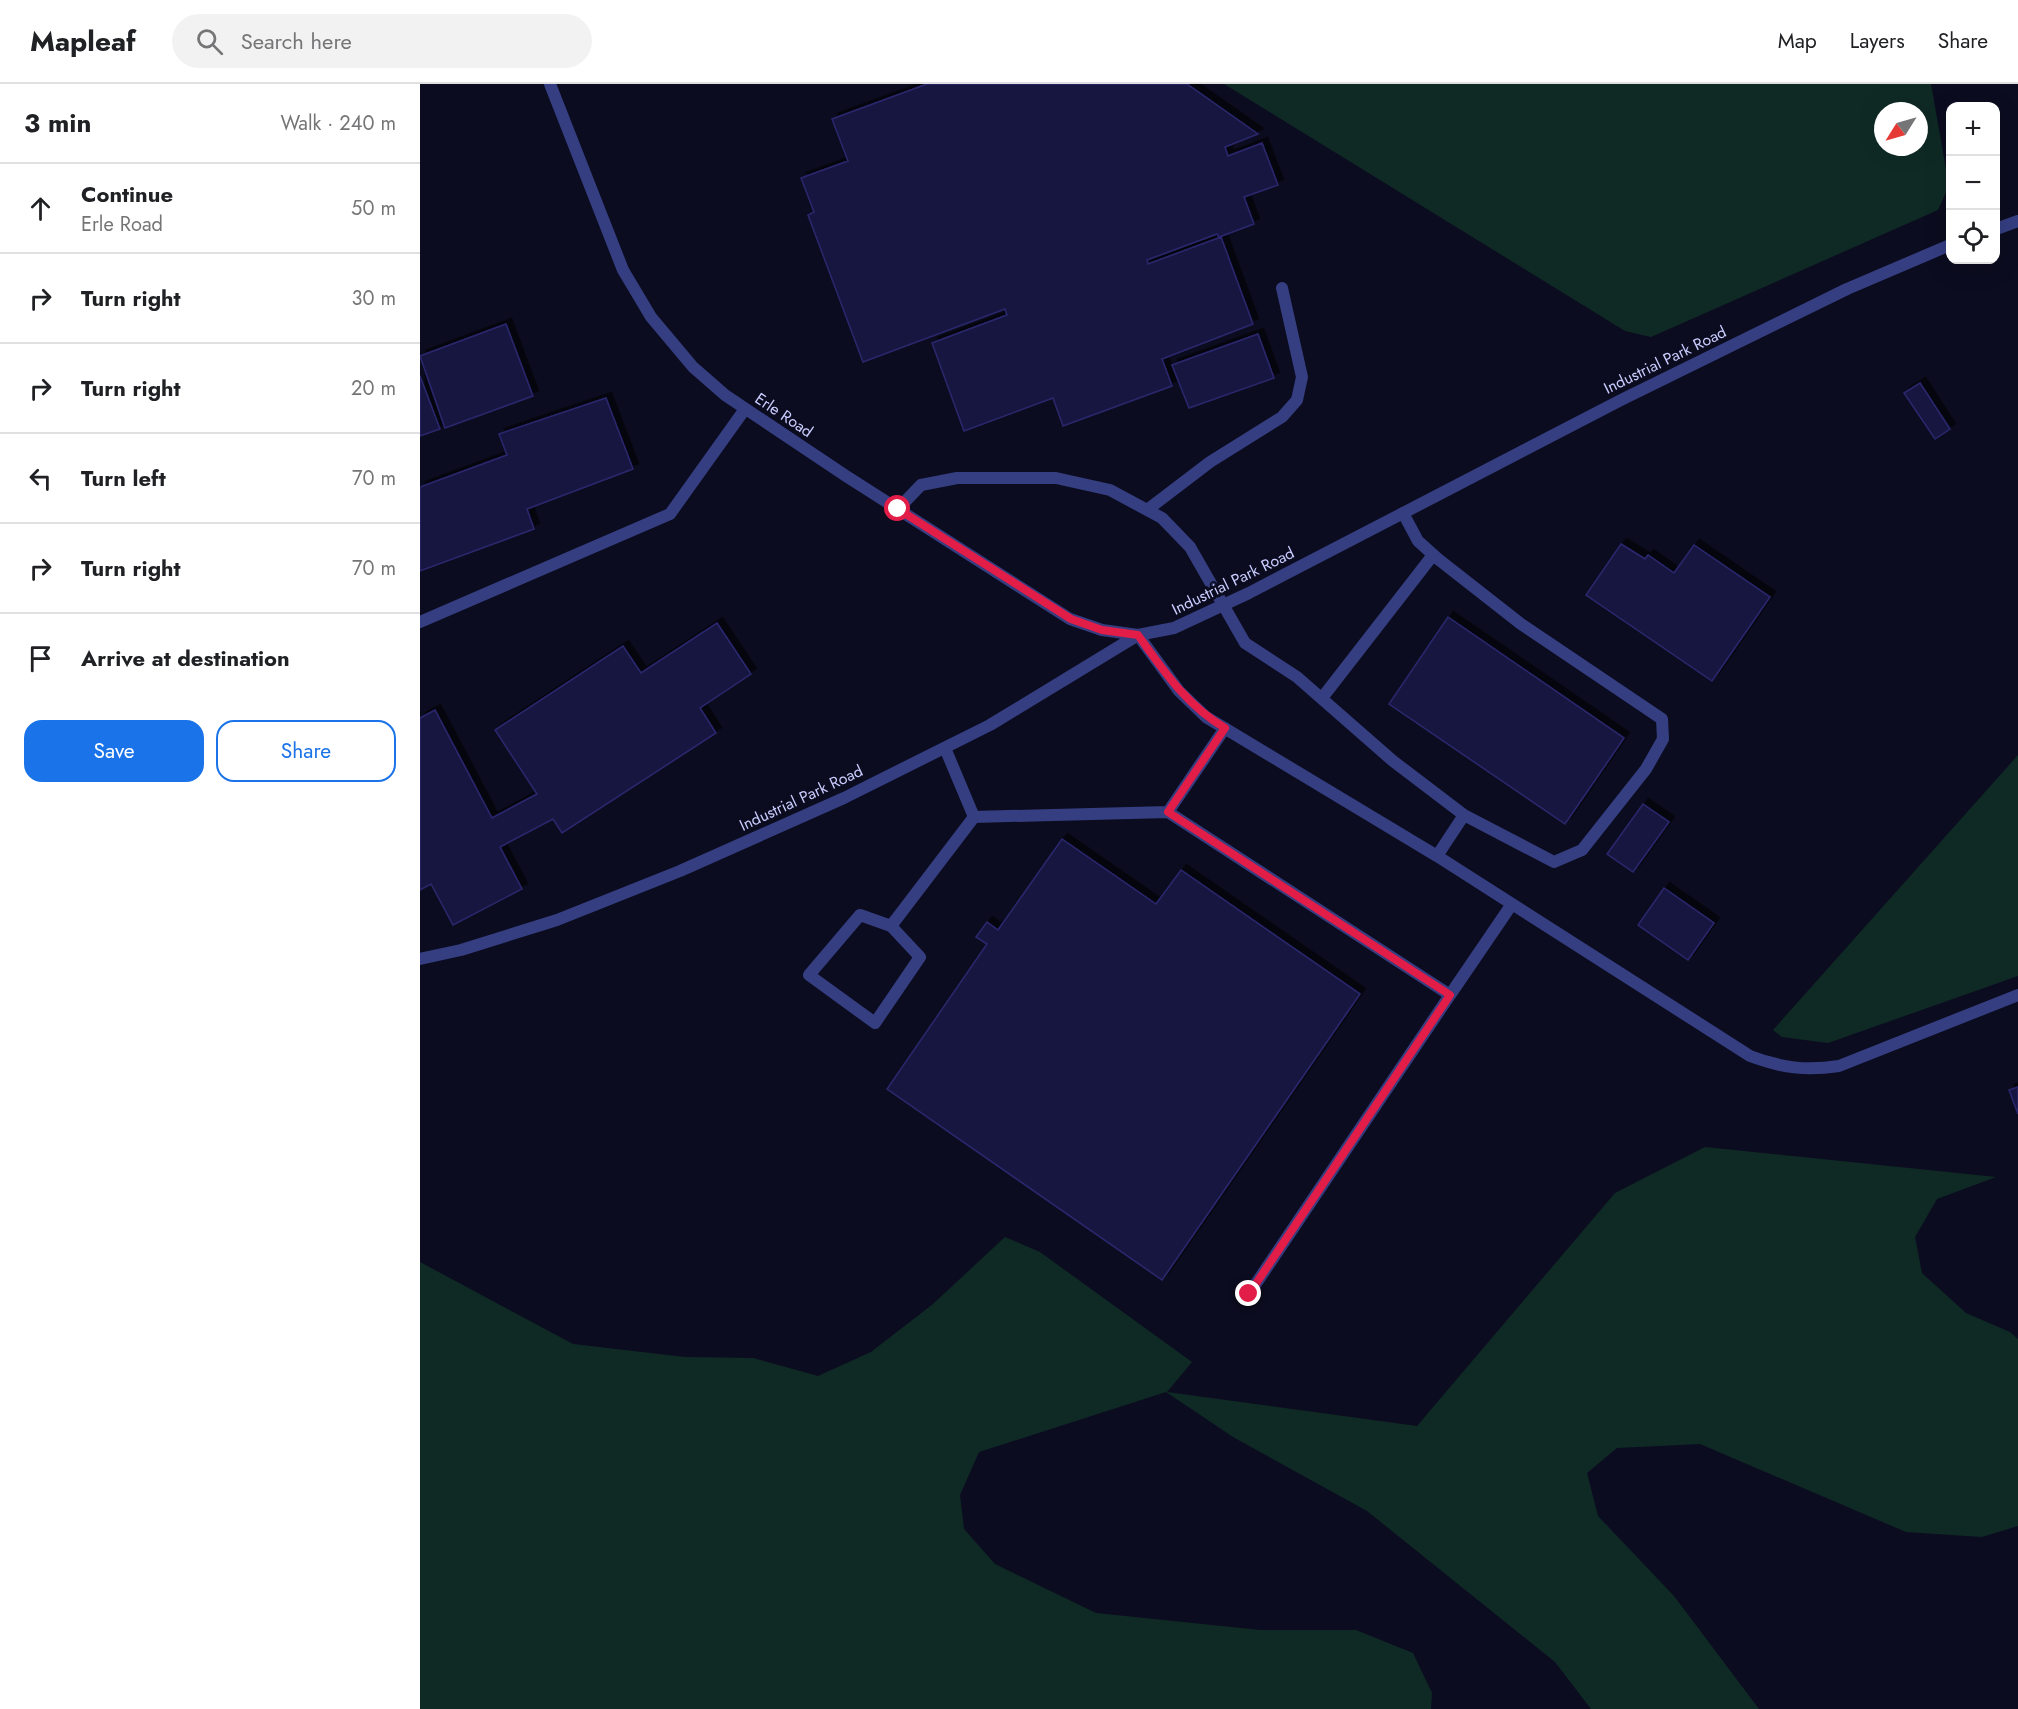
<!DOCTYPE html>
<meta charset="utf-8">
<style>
:root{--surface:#fff;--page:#f2f2f2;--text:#202124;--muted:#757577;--line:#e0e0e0;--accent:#1a73e8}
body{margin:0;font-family:Jost,sans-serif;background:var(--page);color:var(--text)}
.controls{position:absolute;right:18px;top:18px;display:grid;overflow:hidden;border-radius:12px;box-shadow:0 6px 24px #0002}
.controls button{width:54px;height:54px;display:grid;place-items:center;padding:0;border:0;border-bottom:2px solid var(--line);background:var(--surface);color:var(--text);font:30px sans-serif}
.compass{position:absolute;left:1454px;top:18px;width:54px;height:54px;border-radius:50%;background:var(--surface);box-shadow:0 6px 24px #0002;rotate:233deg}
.stop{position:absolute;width:18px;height:18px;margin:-14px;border:4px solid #e11d48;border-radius:50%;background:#fff}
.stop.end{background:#e11d48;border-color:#fff;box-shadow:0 2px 6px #0008}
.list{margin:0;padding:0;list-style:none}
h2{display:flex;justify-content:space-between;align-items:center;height:78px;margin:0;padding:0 24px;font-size:26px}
h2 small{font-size:20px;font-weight:400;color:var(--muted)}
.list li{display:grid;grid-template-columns:39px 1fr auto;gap:18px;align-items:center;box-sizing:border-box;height:90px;padding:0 24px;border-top:2px solid var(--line)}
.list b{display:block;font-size:22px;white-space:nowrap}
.list p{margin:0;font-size:20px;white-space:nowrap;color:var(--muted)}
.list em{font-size:20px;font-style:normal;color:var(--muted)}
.actions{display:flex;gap:12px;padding:18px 24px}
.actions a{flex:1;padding:14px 0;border:2px solid var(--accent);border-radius:18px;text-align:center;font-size:21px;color:var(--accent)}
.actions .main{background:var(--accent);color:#fff}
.icon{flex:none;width:33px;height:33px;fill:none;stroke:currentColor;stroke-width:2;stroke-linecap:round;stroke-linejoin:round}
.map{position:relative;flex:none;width:1598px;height:1625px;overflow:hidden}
header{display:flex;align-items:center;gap:36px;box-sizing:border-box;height:84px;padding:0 30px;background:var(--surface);border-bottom:2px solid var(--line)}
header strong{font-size:28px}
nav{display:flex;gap:33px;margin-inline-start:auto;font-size:21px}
.search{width:420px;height:54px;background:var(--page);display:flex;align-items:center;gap:15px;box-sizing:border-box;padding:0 21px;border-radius:33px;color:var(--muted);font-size:22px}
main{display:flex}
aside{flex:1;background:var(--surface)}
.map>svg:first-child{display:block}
</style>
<header>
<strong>Mapleaf</strong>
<div class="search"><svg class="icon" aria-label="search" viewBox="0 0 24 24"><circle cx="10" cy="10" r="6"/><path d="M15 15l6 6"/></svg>Search here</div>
<nav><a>Map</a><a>Layers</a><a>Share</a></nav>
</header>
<main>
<aside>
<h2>3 min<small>Walk · 240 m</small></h2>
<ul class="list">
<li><svg class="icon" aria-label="ahead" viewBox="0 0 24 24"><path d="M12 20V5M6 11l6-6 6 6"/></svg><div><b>Continue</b><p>Erle Road</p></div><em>50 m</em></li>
<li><svg class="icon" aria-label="right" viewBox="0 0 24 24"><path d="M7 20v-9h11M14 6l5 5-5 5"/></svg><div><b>Turn right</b></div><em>30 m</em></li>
<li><svg class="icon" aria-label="right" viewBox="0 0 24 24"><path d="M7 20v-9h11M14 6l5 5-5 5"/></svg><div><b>Turn right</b></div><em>20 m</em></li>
<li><svg class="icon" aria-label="left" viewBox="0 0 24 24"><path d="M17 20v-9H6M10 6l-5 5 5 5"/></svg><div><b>Turn left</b></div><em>70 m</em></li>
<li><svg class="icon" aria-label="right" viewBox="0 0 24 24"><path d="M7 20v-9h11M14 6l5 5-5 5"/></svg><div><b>Turn right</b></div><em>70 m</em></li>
<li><svg class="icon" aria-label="arrive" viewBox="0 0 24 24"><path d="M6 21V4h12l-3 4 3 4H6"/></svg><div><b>Arrive at destination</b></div></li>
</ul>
<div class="actions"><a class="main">Save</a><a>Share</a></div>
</aside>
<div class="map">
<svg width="1598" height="1625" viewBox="0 0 1598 1625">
<defs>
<filter id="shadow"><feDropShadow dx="5.5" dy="-5.5" stdDeviation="0" flood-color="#0009"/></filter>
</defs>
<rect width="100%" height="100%" fill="#0c0c20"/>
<!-- green -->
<path fill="#0f2a25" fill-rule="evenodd" d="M804,0h707l18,102 -11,24 -287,127 -26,-6zM1463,27h36v36h-36z
M1598,671v221l-190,67 -46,-6 -9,-7z
M1285,1063l291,30 -59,22 -22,38 7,36 44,40 44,19 8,7v187l-36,11 -76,-5 -206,-88 -83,4 -30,25 11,43 76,80 85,113h-168l-36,-47 -188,-151 -134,-74 -67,-45 -187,60 -19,43 4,34 31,35 101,49 164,17h96l57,23 19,40 -1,16h-1011v-447l153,82 112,13 68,1 65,18 53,-24 62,-48 72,-67 35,15 152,110 -25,30 250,34 198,-233z"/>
<!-- building -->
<path fill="#191741" stroke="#2b286e" stroke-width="1.5" filter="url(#shadow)" d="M507,0h260l71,50 -33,13 3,9 34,-13 16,42 -34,12 10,27 -35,13 -2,-3 -70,26 1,4 73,-27 32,87 -91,35 10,27 -109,40 -10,-28 -89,33 -32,-88 75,-28 -2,-6 -142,53 -55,-147 6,-3 -13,-34 47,-17 -16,-42z
M86,240l27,72 -88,32 -25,-72z
M838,250l16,44 -85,30 -17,-43z
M0,292l20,53 -20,7z
M1500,299l30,46 -15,10 -31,-46z
M186,314l27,71 -106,40 7,20 -114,42v-84l87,-32 -8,-21z
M1201,460l24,15 3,-4 26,18 20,-28 76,52 -58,84 -126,-86z
M1028,533l176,121 -59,86 -176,-120z
M297,539l34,51 -51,34 16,25 -154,100 -9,-14 -53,28 22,42 -69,36 -22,-41 -11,6v-172l15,-8 57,108 45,-24 -42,-64 128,-84 18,27z
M1223,720l26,18 -36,50 -26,-18z
M642,755l94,65 25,-34 179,124 -198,286 -275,-191 100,-145 -11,-7 11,-15 11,8z
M1244,804l50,35 -26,37 -50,-35z
M1598,1003v27l-9,-24z"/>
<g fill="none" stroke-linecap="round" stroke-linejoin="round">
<!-- lane -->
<path stroke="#353e81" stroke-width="12" d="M478,425l23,-24 36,-7h99l54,12 52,28 28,29 55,96 52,34 96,84 71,54 90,47 28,-12 64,-81 17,-30 -1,-20 -141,-95 -83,-65 -20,-18 -15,-28
M727,426l63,-48 72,-45 15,-17 5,-23 -20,-89
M0,538l250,-108 75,-105
M718,551l41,56 27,26 231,139 313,200c32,12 56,15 89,10l179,-71
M902,614l111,-143
M525,664l29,69 194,-5 57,-84
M748,728l282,183 -201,299
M1017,772l27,-41
M471,842l29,31 -45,66 -66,-48 51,-60 31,11 83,-109
M1030,911l62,-91"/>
<!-- street -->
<path stroke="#353e81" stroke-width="12" d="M130,0l73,186 28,47 42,50 32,28 121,81 224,143 32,11 36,5
M1576,145l22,-8
M0,875l41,-9 96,-30 123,-49 164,-73 146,-73 148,-90 36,-7 75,-35 372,-193 226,-111 103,-44"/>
</g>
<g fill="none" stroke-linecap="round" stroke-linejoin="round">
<!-- route -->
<path stroke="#e11d48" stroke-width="8" d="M478,425l173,110 31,11 36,5c26,36 48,70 87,93l-57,84 282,183 -201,299"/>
</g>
<g text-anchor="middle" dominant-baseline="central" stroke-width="6" stroke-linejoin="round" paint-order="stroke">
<!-- street labels -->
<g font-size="16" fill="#cacdff" stroke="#0c0c20">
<text transform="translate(1245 276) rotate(-26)">Industrial Park Road</text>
<text transform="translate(364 331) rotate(34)">Erle Road</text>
<text transform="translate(813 497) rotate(-26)">Industrial Park Road</text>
<text transform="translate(381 714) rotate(-25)">Industrial Park Road</text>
</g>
</g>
</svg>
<div class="controls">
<button>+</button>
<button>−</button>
<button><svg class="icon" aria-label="locate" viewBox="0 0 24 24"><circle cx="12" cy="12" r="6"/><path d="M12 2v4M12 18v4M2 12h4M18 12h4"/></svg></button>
</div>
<svg class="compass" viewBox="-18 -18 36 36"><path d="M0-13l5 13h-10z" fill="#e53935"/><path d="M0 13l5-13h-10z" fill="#757577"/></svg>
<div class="stop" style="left:478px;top:425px"></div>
<div class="stop end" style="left:829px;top:1210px"></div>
</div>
</main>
